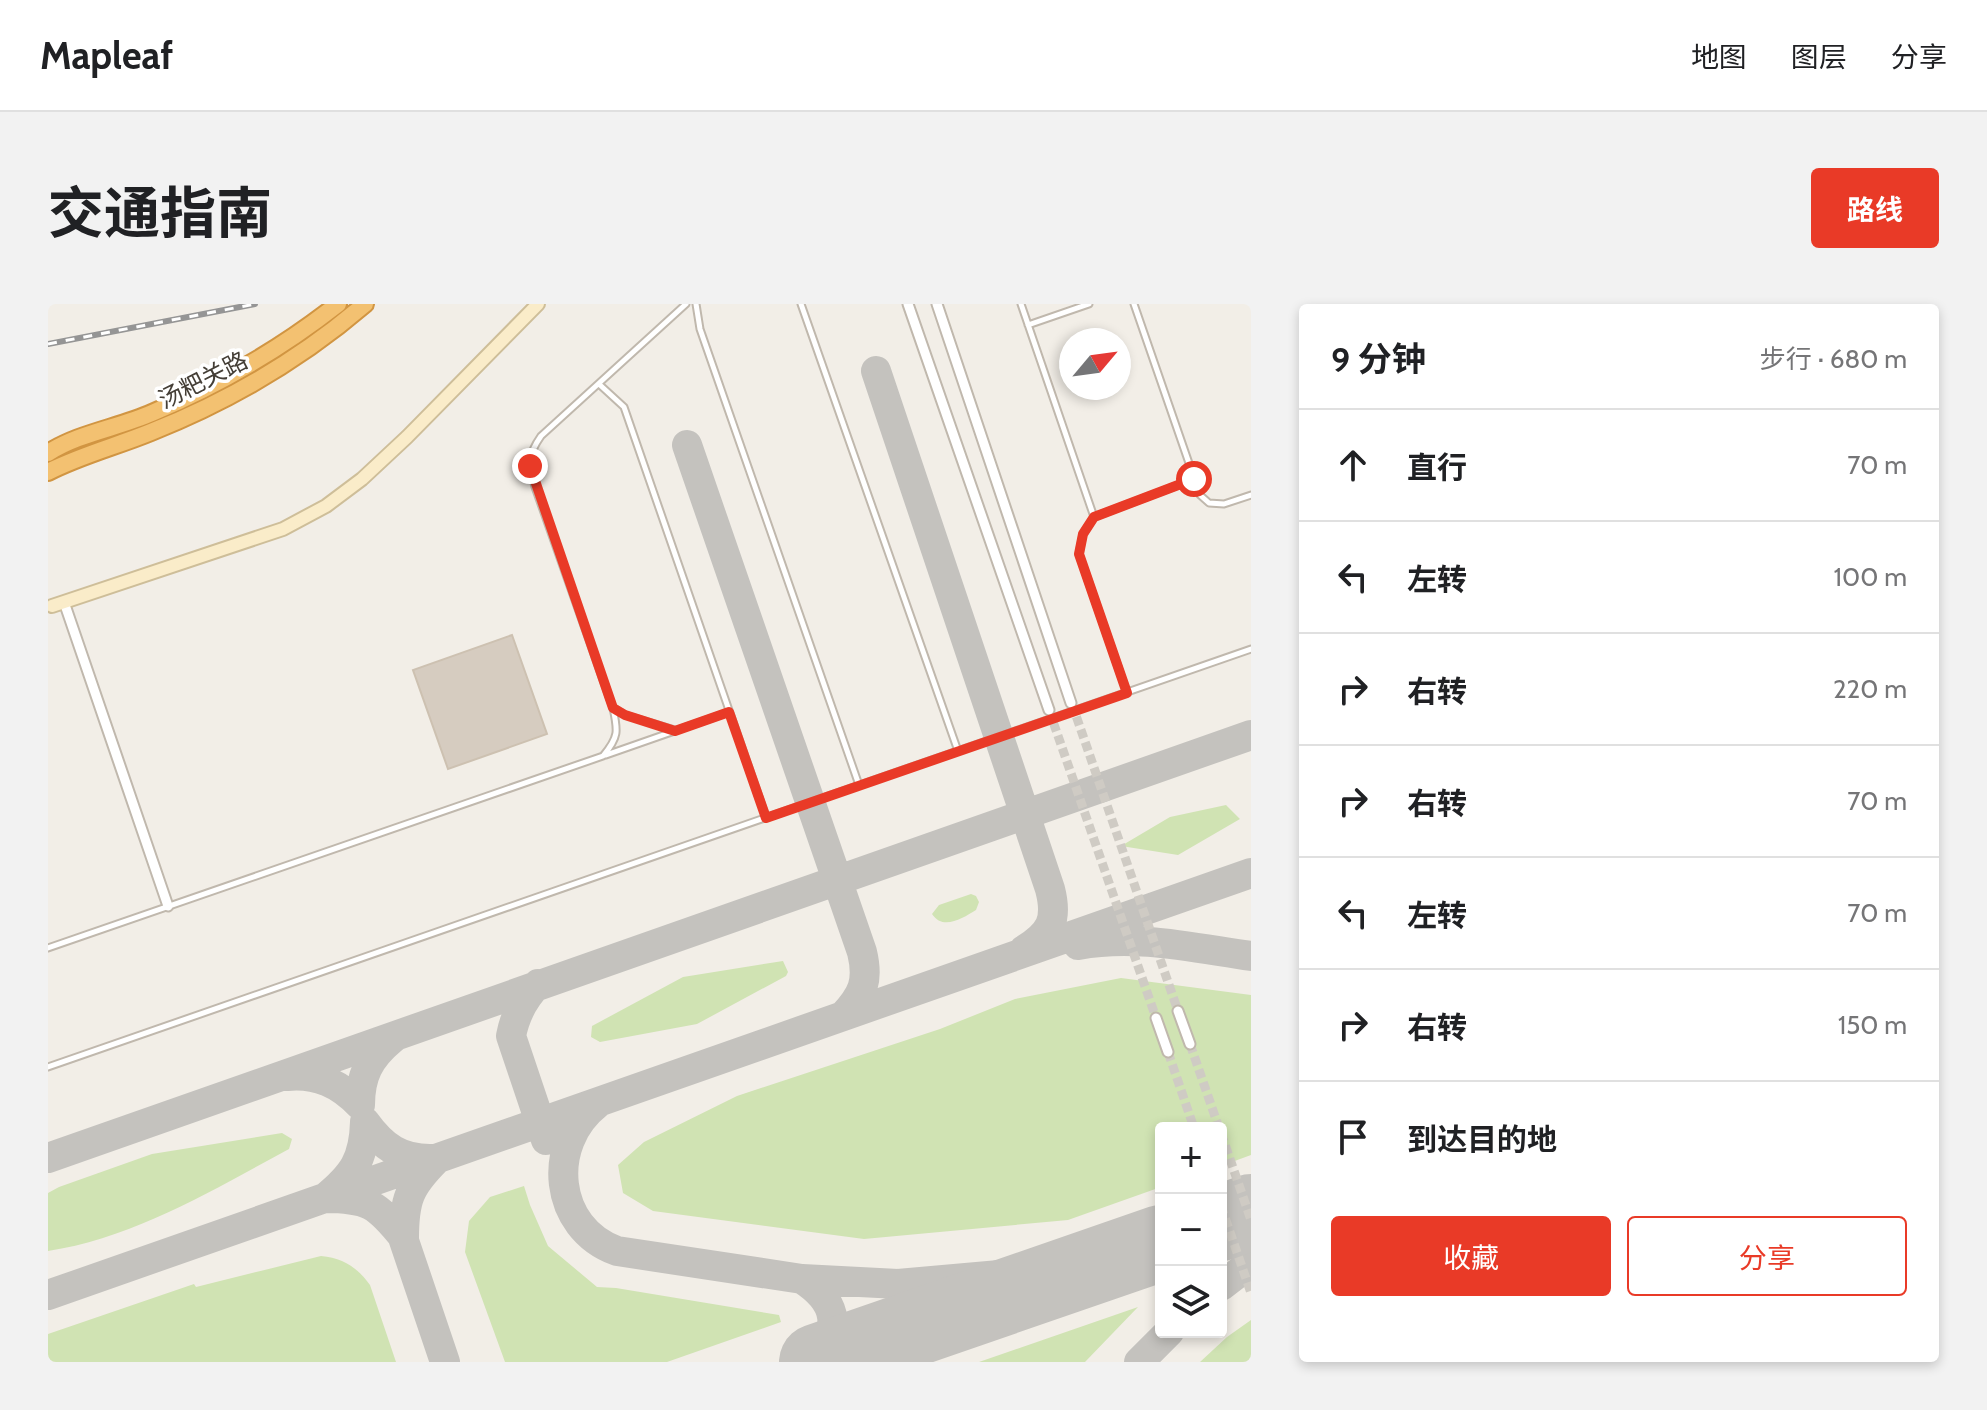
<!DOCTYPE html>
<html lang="zh">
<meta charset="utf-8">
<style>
:root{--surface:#fff;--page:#f2f2f2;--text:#202124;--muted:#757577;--line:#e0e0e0;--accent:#e93a27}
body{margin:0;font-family:Cabin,"Noto Sans SC",sans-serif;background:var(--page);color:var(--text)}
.controls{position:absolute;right:24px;bottom:24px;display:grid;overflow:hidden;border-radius:8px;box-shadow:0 4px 12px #0003}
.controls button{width:72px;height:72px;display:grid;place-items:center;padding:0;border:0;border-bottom:2px solid var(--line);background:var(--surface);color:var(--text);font:40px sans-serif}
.compass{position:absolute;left:1011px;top:24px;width:72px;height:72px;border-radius:50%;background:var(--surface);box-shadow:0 4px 12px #0003;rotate:61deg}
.stop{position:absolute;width:24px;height:24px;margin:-18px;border:6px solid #e93a27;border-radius:50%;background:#fff}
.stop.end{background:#e93a27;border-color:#fff;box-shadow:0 2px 8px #0008}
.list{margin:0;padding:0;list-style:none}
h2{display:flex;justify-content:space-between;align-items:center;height:104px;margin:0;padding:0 32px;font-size:34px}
h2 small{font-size:26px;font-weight:400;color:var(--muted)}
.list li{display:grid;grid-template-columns:52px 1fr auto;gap:24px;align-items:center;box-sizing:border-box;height:112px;padding:0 32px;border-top:2px solid var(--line)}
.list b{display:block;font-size:30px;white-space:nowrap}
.list em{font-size:26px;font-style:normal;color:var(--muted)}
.actions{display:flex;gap:16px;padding:24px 32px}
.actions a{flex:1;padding:18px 0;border:2px solid var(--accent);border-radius:8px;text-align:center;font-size:28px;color:var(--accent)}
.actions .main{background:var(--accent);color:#fff}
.icon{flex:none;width:44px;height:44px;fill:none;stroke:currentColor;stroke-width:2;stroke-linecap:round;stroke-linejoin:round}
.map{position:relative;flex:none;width:1203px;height:1058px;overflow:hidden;border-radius:8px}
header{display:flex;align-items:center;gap:48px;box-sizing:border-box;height:112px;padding:0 40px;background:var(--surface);border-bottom:2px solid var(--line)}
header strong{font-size:38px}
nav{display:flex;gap:44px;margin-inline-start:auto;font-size:28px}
.intro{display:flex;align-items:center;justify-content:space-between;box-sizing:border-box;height:192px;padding:0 48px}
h1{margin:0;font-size:56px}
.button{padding:20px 36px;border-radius:8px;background:var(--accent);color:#fff;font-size:28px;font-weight:700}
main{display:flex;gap:48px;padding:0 48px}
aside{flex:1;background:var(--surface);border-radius:8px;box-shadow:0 4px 12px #0003}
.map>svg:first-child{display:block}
</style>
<header>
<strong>Mapleaf</strong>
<nav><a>地图</a><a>图层</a><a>分享</a></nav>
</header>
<div class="intro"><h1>交通指南</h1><a class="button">路线</a></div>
<main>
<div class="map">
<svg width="1203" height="1058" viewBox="0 0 1203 1058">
<rect width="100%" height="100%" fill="#f2eee7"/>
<!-- green -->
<path fill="#d0e3b3" d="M1178,501l14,14 -62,36 -57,-9 49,-29z
M923,590l5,2 3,6 -3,8c-13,8 -33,21 -44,4l7,-9z
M735,657l5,11 -2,4 -89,48 -97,18 -9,-5 1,-11 91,-49z
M1073,674l130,17v160l-30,11v-38h-60v59l-93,33 -204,19 -211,-28 -30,-18 -5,-28 26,-23 93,-46 203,-67 75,-30z
M234,829l10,6 -3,10c-76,41 -155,89 -241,102v-58l11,-6 93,-33z
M476,882l6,19 18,41 49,41 19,1 163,27 2,7 -114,40h-162l-40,-110 4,-31 21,-24z
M273,952c22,2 36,11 49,29l26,77h-348v-28l146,-50 2,3z
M1090,1003l-53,55h-106z
M1203,1016v42h-51l27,-25z"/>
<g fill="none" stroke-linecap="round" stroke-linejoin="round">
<!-- taxiway -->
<path stroke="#c4c2be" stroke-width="30" d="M828,67l174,518c8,31 1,44 -26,61
M639,141l175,507c7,29 1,43 -19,64
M1030,641c58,-11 116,3 173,11
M490,680c-15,15 -23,31 -27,52l35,104
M239,772c30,-3 53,8 73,29 0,-29 9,-47 32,-66
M549,800c-51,40 -44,124 20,147l185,28 96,5 156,-14 64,-12
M317,818c-1,38 -12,53 -40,76 43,0 52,6 79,40 0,-38 5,-51 32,-78
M317,818c18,25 36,38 68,37
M0,854l1203,-423
M349,916l48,142
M754,975c38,25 40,52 8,83
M1173,982l30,-23
M0,991l1203,-422
M1091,1058l30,-30"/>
<!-- runway -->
<path stroke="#c4c2be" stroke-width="76" d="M1173,919l30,-11
M769,1058l344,-119"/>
</g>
<!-- building -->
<path fill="#d6ccc0" stroke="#cdc1b1" stroke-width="2" d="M464,331l35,99 -99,35 -35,-99z"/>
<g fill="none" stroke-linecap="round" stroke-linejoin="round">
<!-- street-tunnel -->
<path stroke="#cfcbc4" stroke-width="9" stroke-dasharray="9 4.5" stroke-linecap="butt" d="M1024,400l106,307
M1001,406l107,308
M1142,740l29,84
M1120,748l26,76
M1173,829l30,87
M1173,902l30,87"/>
<!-- lane casing -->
<g stroke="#c0b8ad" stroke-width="9">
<path id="lane" d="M648,0l4,25 159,456
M753,0l157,447
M973,0l73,213 -11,17 -4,20 48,139
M1086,0l66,191 9,8 15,1 27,-9
M980,21l61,-21
M552,81l24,22 142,410
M1046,213l100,-38
M566,404l11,7 50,15
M558,451l123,-43
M0,644l555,-192c16,-19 15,-25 10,-48l-78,-221c-6,-24 -8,-31 6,-51l145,-132
M0,763l1203,-418"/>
</g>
<!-- street casing -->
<g stroke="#c0b8ad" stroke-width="13">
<path id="street" d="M860,0l141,406
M889,0l134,399
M16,298l104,304
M1130,707l12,33
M1108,714l12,34"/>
</g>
<!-- secondary casing -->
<g stroke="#cebe99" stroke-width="16">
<path id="secondary" d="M4,302l231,-77 43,-23 36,-27 45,-42 131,-133"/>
</g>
<!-- highway casing -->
<g stroke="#d19542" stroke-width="20">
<path id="highway" d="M0,149c31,-20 70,-25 104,-40 66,-28 130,-65 186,-109
M0,168c33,-17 69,-26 103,-40 78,-31 150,-73 214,-128"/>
</g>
<!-- lane -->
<use href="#lane" stroke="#fff" stroke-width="5"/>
<!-- street -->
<use href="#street" stroke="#fff" stroke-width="9"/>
<!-- secondary -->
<use href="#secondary" stroke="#faecc9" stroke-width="12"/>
<!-- highway -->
<use href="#highway" stroke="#f3c171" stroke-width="16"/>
<!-- rail casing -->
<g stroke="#959595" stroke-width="6">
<path id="rail" d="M0,40l207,-40"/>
</g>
<!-- rail -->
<use href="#rail" stroke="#fff" stroke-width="3" stroke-dasharray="9" stroke-linecap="butt"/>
</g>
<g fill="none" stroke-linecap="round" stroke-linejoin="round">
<!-- route -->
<path stroke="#e93a27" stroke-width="10" d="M482,162l83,242 12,7 50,16 54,-19 37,106 361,-125 -48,-139 4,-20 11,-17 100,-38"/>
</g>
<g text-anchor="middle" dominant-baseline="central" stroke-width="7" stroke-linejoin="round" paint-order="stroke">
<!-- street labels -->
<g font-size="24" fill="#443e36" stroke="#fff">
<text transform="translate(155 76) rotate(-27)">汤粑关路</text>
</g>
</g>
</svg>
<div class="controls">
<button>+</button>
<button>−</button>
<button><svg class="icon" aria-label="layers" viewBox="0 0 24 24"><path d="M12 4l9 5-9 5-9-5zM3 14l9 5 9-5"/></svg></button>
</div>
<svg class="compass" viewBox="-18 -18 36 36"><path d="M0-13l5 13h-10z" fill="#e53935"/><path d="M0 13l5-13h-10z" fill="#757577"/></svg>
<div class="stop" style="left:1146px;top:175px"></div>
<div class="stop end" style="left:482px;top:162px"></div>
</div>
<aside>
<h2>9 分钟<small>步行 · 680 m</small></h2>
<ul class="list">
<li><svg class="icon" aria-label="ahead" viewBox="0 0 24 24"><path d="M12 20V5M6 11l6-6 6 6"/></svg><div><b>直行</b></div><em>70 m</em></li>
<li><svg class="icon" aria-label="left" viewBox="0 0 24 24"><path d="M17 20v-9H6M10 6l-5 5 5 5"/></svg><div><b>左转</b></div><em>100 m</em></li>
<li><svg class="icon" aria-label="right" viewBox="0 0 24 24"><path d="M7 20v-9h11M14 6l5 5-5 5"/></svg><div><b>右转</b></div><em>220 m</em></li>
<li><svg class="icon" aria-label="right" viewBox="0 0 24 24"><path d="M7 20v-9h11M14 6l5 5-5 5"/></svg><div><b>右转</b></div><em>70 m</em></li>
<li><svg class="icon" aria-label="left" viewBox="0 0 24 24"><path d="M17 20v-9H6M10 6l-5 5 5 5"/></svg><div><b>左转</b></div><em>70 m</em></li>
<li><svg class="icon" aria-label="right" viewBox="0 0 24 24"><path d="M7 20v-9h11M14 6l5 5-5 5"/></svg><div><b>右转</b></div><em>150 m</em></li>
<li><svg class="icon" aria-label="arrive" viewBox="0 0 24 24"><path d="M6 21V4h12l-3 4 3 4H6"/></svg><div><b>到达目的地</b></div></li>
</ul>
<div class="actions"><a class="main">收藏</a><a>分享</a></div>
</aside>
</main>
